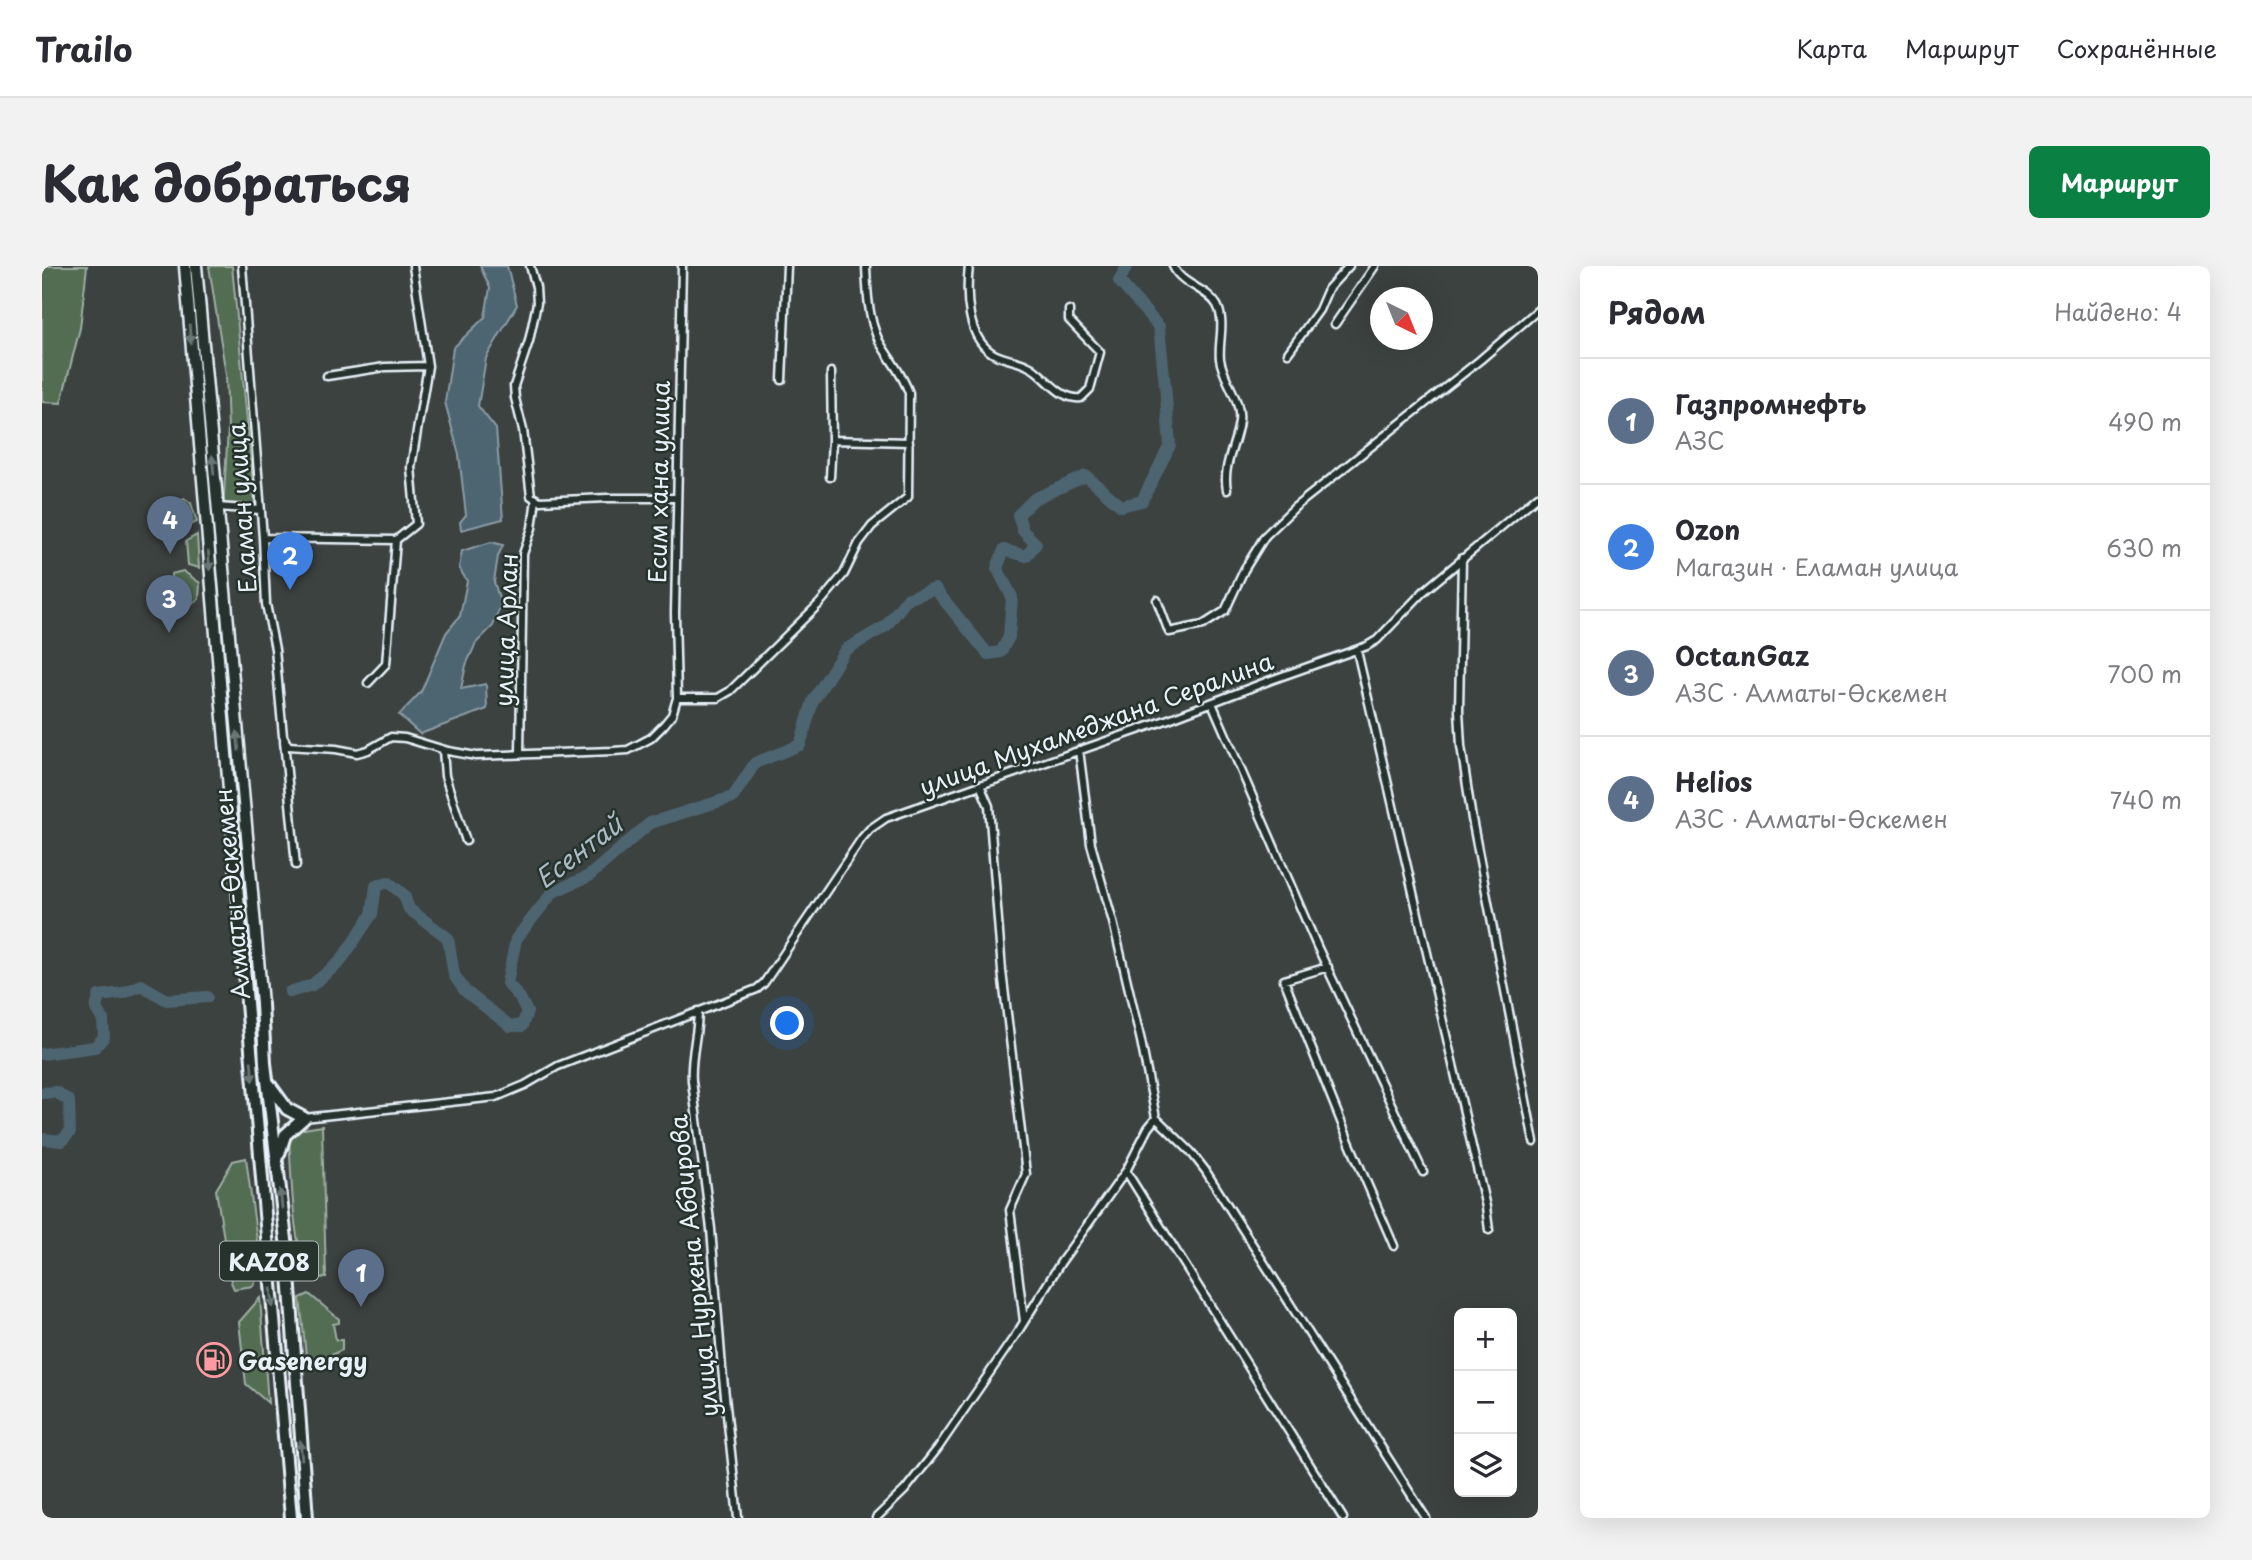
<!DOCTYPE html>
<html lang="ru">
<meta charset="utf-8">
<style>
:root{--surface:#fff;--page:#f2f2f3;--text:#2b2b33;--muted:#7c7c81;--line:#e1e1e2;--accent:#0b8043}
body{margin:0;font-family:"Playpen Sans",sans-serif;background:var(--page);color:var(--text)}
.controls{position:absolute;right:21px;bottom:21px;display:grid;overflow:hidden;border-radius:10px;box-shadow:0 7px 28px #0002}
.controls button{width:63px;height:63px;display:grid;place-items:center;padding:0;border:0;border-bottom:2px solid var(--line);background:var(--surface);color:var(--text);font:35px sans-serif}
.compass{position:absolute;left:1328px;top:21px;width:63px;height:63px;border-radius:50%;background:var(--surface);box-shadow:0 7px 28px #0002;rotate:137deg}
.you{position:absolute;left:746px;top:758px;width:24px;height:24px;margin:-18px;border:5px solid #fff;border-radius:50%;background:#1a73e8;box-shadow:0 0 0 10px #1a73e833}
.badge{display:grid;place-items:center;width:46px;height:46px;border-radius:50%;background:var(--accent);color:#fff;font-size:23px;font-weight:700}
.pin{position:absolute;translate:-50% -58px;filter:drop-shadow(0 2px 4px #0008)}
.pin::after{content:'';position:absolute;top:37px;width:24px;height:21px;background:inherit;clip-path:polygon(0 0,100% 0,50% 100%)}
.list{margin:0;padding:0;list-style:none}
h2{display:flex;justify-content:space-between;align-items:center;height:91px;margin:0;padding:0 28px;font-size:30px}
h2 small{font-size:23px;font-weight:400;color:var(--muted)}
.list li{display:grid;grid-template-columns:46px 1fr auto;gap:21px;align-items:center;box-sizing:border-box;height:126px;padding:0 28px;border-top:2px solid var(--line)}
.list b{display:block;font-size:26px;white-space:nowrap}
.list p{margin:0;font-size:23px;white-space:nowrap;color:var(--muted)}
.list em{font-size:23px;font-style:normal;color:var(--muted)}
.icon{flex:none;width:38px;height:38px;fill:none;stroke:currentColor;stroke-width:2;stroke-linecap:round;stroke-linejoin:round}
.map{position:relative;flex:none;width:1496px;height:1252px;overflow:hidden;border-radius:10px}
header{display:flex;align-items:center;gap:42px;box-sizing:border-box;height:98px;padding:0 35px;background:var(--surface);border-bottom:2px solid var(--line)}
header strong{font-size:33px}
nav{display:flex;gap:38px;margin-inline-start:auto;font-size:24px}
.intro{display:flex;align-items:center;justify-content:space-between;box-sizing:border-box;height:168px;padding:0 42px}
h1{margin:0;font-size:49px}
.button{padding:18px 32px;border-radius:10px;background:var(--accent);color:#fff;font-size:24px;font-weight:700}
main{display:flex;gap:42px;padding:0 42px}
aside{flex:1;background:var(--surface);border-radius:10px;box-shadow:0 7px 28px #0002}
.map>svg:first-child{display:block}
</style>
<header>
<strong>Trailo</strong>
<nav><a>Карта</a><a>Маршрут</a><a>Сохранённые</a></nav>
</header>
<div class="intro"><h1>Как добраться</h1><a class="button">Маршрут</a></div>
<main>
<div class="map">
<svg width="1496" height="1252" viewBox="0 0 1496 1252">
<rect width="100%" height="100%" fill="#3c4240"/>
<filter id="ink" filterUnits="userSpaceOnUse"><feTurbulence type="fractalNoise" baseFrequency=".0143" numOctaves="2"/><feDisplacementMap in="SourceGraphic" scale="14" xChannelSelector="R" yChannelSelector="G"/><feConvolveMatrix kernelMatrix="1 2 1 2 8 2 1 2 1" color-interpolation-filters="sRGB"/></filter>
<g filter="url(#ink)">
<!-- green -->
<path fill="#536d52" stroke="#9eafa5" stroke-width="2" d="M0,0h45l-7,62 -19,75 -19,-1z
M167,0h23l23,237 -32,8 5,-82 -2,-54z
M142,232l7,5 6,19 -13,6 -6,-2 -5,-17z
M155,269l2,33 -11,-3 -2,-24z
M141,305l17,12 -1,16 -4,3 -15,4 -8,-6 -1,-26z
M280,860l4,152 -14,-1c-21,-25 -20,-104 -23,-138l9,-9z
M204,892l15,113 -8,15 -19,3 -3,-7 -15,-92 17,-29z
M267,1028l30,25v4l-6,1 3,16h6v10l-35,16 -7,-68z
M218,1032l8,105 -22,-19 -7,-62z"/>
<!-- water -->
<path fill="#4d6571" stroke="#8b9da7" stroke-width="2" d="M438,0h27l10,39 -31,53 -8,48 18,23 7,90 -42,11 -1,-8 6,-7 -7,-60 -14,-53 8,-54 32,-31 5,-29z
M449,276l12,3 -5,11 -4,26 7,22 -8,22 -17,17 -10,22 -5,24 25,-5 1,25 -67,25 -21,-19 22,-23 25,-59 14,-17 7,-35 -8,-13 3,-17z"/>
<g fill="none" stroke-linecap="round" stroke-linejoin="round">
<!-- river -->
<path stroke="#4d6571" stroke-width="12" d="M248,726l22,-7 28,-23 32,-48 4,-28 12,-4 16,13 5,14 39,29 6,37 11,16 45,35h12l5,-14 -7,-14 -13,-15 9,-44 37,-47 36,-16 61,-53 83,-26 22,-34 45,-18 13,-44 32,-51 41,-24 21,-27 28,-10 53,65 13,-2 8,-15 3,-40 -15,-29 7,-18 22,6 10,-12 -13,-13 -5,-16 16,-16 52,-23 35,30 21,-5 28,-56 -5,-60 -6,-58 -40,-46 8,-15
M0,788l53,-7 9,-10 -1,-17 -7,-11 3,-13 24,-3 18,-8 26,15 40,-3
M0,827l14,-1 13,9 1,31 -8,9 -20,-2"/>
<!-- minor casing -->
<g stroke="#e8f1f8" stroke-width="11">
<path id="minor" d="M200,0l21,272 3,66 9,45 8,87 5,10 48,3 21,4 11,-3 23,-13 14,1 43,13 28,5 137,-5 15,-1 23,-12 12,-12 9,-11 5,-17 -2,-85 7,-347
M927,0c-3,27 -3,75 27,89 13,6 29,6 40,16 14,11 26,29 45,27l9,-9 10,-37 -31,-32v-10
M1131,0c8,19 34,22 44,39 9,17 1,37 3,54 3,21 22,41 19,62 -3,25 -17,44 -12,69
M1293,58l40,-58
M1246,87l31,-43 9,-21 21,-23
M789,106l1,68 77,2
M285,110l58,-9 43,-1
M740,114l5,-114
M788,211l2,-37
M494,233l4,2 67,-3h70
M175,241l44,3
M221,272l133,2
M1420,292l-3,152 2,36 11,73 62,323
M1115,334l12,32 34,-7 22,-14 19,-41 21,-34 30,-29 185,-147 58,-50
M1315,385l129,556 3,23
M326,417l18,-19 10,-124 20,-16 -5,-57 17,-101 -15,-100
M635,432h41l12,-7 89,-87 25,-30 15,-31 13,-17 36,-29 1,-104c-6,-19 -20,-34 -30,-52 -11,-23 -12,-50 -13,-75
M1170,437l105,243 106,226
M242,475l12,124
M401,484l2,26 21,65
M478,487l3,-199 9,-26 4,-29 -5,-3 -8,-66 -8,-32 -1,-12 15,-45 8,-38 -1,-16 -6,-21
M938,519l9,21 13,165 24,203 -16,36 14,111
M1286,701l-44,13 66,164 44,102
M656,745c0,24 -8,46 -6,70l19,148 11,139 16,150
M262,852l192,-21 29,-12 33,-19 199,-77 7,-6 98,-145 8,-9 16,-11 272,-95 113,-43 96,-34 10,-6 46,-48 115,-96
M1114,852l35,34 14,18 221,348
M1084,905l217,347
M834,1252l29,-28 33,-42 81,-118 42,-68 65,-91 22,-43 8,-10 -15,-77 -28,-119 -22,-78 -12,-94"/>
</g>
<!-- trunk casing -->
<g stroke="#e8f1f8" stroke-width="15">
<path id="trunk" d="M143,0l62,737
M154,0l66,738"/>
</g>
<!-- motorway casing -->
<g stroke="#e8f1f8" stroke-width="16">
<path id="motorway" d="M205,737l44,515
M220,738l3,59 22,185 20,270
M227,818l18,25 17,9
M237,888l6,-19 19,-17"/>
</g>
<!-- minor -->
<use href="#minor" stroke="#26332d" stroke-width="6"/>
<!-- trunk -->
<use href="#trunk" stroke="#26332d" stroke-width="10"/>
<!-- motorway -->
<use href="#motorway" stroke="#26332d" stroke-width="10"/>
</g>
<!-- one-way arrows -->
<defs><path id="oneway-solid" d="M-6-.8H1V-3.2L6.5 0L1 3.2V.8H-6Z" transform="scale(1.75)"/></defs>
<g fill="#6a7674">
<use href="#oneway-solid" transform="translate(148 68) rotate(85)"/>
<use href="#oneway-solid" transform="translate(171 199) rotate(-95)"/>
<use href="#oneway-solid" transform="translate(167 295) rotate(86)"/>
<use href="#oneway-solid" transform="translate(196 475) rotate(-95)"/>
<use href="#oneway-solid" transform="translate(210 805) rotate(85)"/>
<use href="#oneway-solid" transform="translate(239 933) rotate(-97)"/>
<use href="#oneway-solid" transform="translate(230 1032) rotate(85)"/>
<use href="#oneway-solid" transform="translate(259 1184) rotate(-95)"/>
</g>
</g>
<!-- icons -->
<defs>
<g id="fuel-ring" transform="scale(1.75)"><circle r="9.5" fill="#26332d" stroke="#ff9aa2" stroke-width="1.5"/><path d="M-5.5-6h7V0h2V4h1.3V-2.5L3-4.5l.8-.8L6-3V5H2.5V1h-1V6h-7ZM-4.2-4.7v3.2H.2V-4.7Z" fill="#ff9aa2"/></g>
</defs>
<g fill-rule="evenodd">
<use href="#fuel-ring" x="172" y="1094"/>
</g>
<g text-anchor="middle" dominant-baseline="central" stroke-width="5" stroke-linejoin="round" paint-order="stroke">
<!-- shield labels -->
<rect fill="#26332d" stroke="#aeb8bb" stroke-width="2" x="178" y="975.5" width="98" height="39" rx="5"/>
<g font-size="23" font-weight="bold" fill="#e8f1f8">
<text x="227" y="995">KAZ08</text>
</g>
<!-- street labels -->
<g font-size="24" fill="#e8f1f8" stroke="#26332d">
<text transform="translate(616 216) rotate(-89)">Есим хана улица</text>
<text transform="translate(199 242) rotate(-94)">Еламан улица</text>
<text transform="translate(463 364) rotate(-88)">улица Арлан</text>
<text transform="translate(1054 457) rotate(-20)">улица Мухамеджана Сералина</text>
<text transform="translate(189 628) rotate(-95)">Алматы-Өскемен</text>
<text transform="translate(651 1000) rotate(-96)">улица Нуркена Абдирова</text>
</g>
<!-- poi labels -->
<g font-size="24" font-weight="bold" fill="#e8f1f8" stroke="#26332d" text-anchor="start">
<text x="196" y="1094">Gasenergy</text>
</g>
<!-- water labels -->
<g font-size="26" font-style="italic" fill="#aab9c2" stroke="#26332d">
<text transform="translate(536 585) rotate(-37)">Есентай</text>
</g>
</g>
</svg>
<div class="controls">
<button>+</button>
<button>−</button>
<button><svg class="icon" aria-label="layers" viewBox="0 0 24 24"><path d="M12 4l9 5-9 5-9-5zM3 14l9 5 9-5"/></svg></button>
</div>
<svg class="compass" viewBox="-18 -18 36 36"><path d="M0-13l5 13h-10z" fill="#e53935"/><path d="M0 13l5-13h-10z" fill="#7c7c81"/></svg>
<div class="you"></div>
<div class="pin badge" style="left:319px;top:1041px;background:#5c6f8a">1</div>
<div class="pin badge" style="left:248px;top:324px;background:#3f7fe0">2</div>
<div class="pin badge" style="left:127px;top:367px;background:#5c6f8a">3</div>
<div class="pin badge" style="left:128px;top:288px;background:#5c6f8a">4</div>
</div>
<aside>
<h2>Рядом<small>Найдено: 4</small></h2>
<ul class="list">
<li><span class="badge" style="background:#5c6f8a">1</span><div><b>Газпромнефть</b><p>АЗС</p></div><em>490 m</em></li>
<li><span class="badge" style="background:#3f7fe0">2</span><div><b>Ozon</b><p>Магазин · Еламан улица</p></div><em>630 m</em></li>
<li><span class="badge" style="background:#5c6f8a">3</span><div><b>OctanGaz</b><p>АЗС · Алматы-Өскемен</p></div><em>700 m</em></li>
<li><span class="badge" style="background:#5c6f8a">4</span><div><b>Helios</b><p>АЗС · Алматы-Өскемен</p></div><em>740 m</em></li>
</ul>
</aside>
</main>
